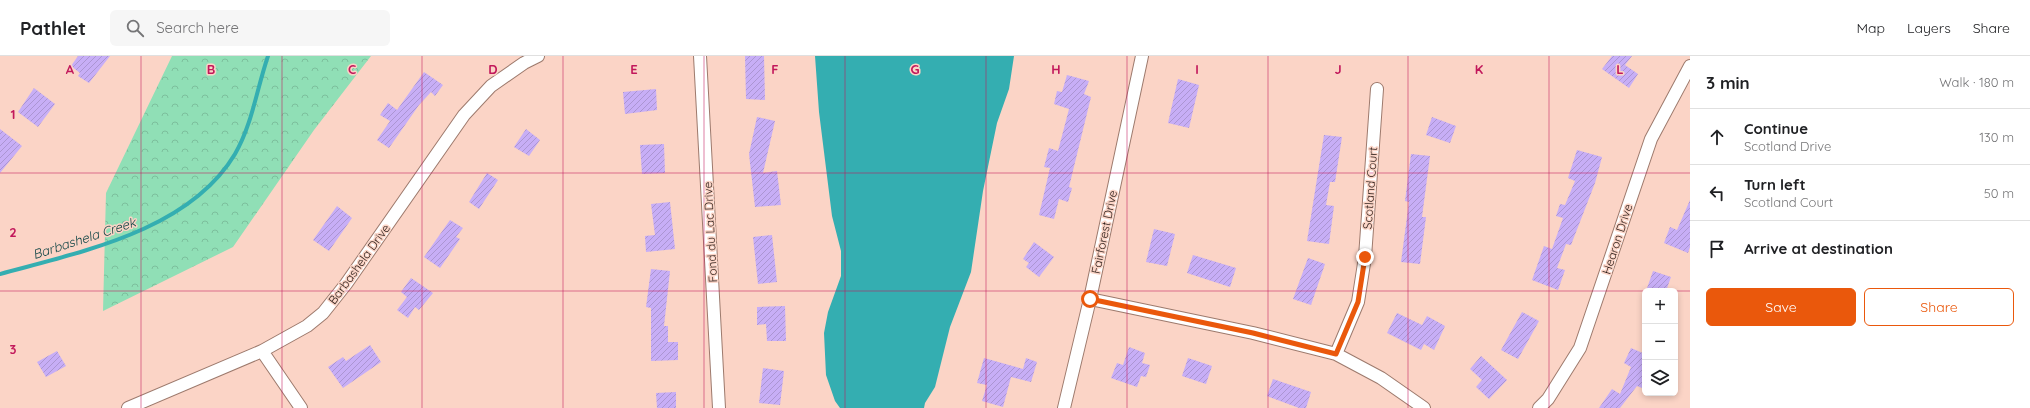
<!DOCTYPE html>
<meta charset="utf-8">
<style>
:root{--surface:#fff;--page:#f6f6f6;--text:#202124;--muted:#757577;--line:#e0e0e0;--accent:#ea580c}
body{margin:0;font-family:Quicksand,sans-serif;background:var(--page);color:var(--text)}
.controls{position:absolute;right:12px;bottom:12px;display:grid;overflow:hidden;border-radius:6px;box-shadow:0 2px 6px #0003}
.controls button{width:36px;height:36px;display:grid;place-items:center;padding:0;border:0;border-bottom:1px solid var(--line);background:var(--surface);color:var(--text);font:20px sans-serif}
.stop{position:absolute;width:12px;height:12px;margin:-9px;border:3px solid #ea580c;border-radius:50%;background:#fff}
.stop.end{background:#ea580c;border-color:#fff;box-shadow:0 1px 4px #0008}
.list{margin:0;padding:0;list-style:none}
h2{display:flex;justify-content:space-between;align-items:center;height:52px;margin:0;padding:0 16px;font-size:17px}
h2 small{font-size:13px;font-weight:400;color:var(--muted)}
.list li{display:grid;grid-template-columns:26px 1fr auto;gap:12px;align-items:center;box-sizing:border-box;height:56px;padding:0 16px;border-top:1px solid var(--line)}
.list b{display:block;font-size:15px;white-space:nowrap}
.list p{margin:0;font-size:13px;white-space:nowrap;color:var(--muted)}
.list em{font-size:13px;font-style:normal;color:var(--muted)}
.actions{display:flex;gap:8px;padding:12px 16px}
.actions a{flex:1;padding:9px 0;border:1px solid var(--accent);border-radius:6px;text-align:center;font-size:14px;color:var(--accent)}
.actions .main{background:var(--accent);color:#fff}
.icon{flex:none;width:22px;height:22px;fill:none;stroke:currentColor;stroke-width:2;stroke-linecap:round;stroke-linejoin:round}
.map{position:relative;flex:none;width:1690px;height:352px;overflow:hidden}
header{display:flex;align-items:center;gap:24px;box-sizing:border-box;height:56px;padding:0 20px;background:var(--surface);border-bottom:1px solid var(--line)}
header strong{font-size:19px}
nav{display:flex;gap:22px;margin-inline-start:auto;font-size:14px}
.search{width:280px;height:36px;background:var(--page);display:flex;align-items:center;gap:10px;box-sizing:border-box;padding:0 14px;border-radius:6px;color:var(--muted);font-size:15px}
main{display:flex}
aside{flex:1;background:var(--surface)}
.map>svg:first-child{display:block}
</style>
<header>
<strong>Pathlet</strong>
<div class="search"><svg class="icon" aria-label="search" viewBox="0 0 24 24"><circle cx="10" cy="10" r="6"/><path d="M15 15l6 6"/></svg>Search here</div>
<nav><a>Map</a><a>Layers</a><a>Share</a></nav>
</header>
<main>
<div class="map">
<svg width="1690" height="352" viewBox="0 0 1690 352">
<defs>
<pattern id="forest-crowns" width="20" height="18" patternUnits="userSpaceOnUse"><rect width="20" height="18" fill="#90dfb6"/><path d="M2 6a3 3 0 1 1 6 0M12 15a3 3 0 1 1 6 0" fill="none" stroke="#7cbf9c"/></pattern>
<pattern id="building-hatch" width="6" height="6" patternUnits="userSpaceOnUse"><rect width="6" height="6" fill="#c7aef6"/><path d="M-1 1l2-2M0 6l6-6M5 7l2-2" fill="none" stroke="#ab95d2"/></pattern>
</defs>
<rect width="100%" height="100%" fill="#fbd4c6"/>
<!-- forest -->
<path fill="url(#forest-crowns)" d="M172,0h199l-57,74 -81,117 -130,64 3,-118z"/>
<!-- water -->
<path fill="#34aeb1" d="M815,0h199l-5,33 -12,34 -14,68 -12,81 -21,55 -15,60 -10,16 -1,5h-84l-5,-7 -9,-26 -2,-42 4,-21 13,-36v-25l-9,-35 -13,-104z"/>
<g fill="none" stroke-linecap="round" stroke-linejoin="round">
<!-- stream -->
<path stroke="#34aeb1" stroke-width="4" d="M0,218c80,-22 189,-43 235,-120 17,-29 22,-66 33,-98"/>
</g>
<!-- building -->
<path fill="url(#building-hatch)" d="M78,0h32l-21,27 -11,-7 2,-3 -9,-7z
M745,0h19l1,44 -19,-1z
M1612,0h20l-7,9 13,9 -9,14 -27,-19z
M424,16l19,13 -8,11 -4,-4 -12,13 -30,43 -12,-8 13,-19 -10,-6 8,-12 9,7z
M1067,19l22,6 -5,13 7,3 -22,90 3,1 -4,14 -9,-3 -5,20 -15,-4 11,-47 -6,-1 5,-19 9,3 11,-42 -15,-5 3,-13 5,1z
M1178,23l21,6 -10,43 -21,-5z
M34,32l21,16 -17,23 -20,-15z
M656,33l1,21 -32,4 -2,-22z
M757,61l18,4 -12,52 14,-2 4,34 -26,2 -6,-53z
M1432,61l24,9 -6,17 -24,-8z
M0,73l22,17 -22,27z
M526,73l14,11 -11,16 -15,-9z
M1324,79l18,2 -7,45h-5l-4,23 8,1 -5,38 -22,-3z
M664,88l1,29 -23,1 -2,-29z
M1577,94l25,7 -7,26 -24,62 -5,-1 -9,24 8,2 -7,20 -26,-10 12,-34 8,3 11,-31 -7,-2 4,-12 5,1 10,-24 -7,-3z
M1411,98l19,2 -8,61h4l-6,47 -19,-2 8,-60 -4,-1z
M487,117l11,7 -19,29 -10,-7z
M1690,144v47l-2,6 -24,-10 6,-16 7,3z
M670,146l5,47 -29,3 -1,-16 10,-1 -4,-31z
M337,150l15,12 -23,33 -16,-11z
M450,164l13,8 -7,9 4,2 -20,29 -16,-11z
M1154,173l21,5 -8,32 -21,-4z
M772,179l5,47 -19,2 -5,-47z
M1034,186l20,15 -15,20 -13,-10 3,-4 -6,-4z
M1193,199l43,13 -6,19 -43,-14z
M1308,202l17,6 -14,41 -18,-6z
M651,213l19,2 -6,55h4v16h10v18l-27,1v-53l-5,-1z
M1653,215l18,6 -5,14h-20z
M411,222l22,15 -14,17 -4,-3 -7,11 -11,-8 10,-13 -6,-5z
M785,250l1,35h-19l-1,-17 -9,1v-18z
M1522,256l17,9 -21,38 -17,-9z
M1397,257l25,12 5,-9 18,10 -11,24 -10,-6 -3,6 -34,-17z
M370,289l11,17 -38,26 -15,-21 15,-10 3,4z
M1129,291l16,6 -3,10 8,2 -4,12 -5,-1 -4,11 -26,-9 6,-15 6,2z
M1631,292l14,6v28l-3,6 -5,-2 -17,22h-21l13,-19 8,5 11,-27 -7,-4z
M57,295l9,15 -20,11 -9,-15z
M1481,300l26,24 -18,19 -13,-12 6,-7 -12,-11z
M984,302l39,11 3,-11 11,4 -6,20 -20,-5 -8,30 -21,-6 5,-16 -10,-2z
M1188,302l24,8 -6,18 -24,-8z
M763,312l21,3 -4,34 -21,-2z
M1273,323l38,13 -5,16h-7l-32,-12z
M676,336v16h-19l-1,-15z"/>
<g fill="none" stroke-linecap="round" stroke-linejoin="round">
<!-- street casing -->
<g stroke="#9d7a6d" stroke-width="14">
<path id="street" d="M700,0l19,352
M1090,243l163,34 83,21 45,24 43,30
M262,295l39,57
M1336,298l22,-52 7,-45 12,-168
M128,352l134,-57 45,-25 16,-13 23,-29 118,-169 27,-29 33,-23 14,-7
M1064,352l26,-109 52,-243
M1539,352l9,-9 32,-51 71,-209 39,-73"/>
</g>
<!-- street -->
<use href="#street" stroke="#fff" stroke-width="12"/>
</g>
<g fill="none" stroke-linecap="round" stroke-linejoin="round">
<!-- route -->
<path stroke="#ea580c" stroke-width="5" d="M1090,243l163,34 83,21 22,-52 7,-45"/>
</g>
<!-- grid -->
<path fill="none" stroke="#c2185b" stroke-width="1" stroke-opacity="0.55" d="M141,0v352M282,0v352M422,0v352M563,0v352M704,0v352M845,0v352M986,0v352M1127,0v352M1268,0v352M1408,0v352M1549,0v352M0,117h1690M0,235h1690"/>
<g text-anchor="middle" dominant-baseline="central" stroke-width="3" stroke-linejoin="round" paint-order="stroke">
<!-- street labels -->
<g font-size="12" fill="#2c1e19" stroke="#fbd4c6">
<text transform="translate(1370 132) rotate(-86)">Scotland Court</text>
<text transform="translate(710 176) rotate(-93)">Fond du Lac Drive</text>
<text transform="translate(1104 176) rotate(-78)">Fairforest Drive</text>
<text transform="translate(1617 183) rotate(-72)">Hearon Drive</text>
<text transform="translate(359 208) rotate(-54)">Barbashela Drive</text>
</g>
<!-- water labels -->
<g font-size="13" font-style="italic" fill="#0d4344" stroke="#fbd4c6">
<text transform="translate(84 182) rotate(-18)">Barbashela Creek</text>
</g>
</g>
<g font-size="13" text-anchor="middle" font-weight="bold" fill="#c2185b" stroke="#fbd4c6" stroke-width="3" stroke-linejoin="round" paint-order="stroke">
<text x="70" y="18">A</text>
<text x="211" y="18">B</text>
<text x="352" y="18">C</text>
<text x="493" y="18">D</text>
<text x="634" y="18">E</text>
<text x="775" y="18">F</text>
<text x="915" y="18">G</text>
<text x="1056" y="18">H</text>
<text x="1197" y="18">I</text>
<text x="1338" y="18">J</text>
<text x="1479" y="18">K</text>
<text x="1620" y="18">L</text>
<text x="13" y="63">1</text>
<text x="13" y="181">2</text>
<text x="13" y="298">3</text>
</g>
</svg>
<div class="controls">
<button>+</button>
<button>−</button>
<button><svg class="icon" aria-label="layers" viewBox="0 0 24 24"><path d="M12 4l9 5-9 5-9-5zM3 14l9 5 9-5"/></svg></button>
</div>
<div class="stop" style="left:1090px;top:243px"></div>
<div class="stop end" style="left:1365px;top:201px"></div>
</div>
<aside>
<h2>3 min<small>Walk · 180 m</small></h2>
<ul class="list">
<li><svg class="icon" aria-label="ahead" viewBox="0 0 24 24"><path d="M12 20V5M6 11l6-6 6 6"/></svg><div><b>Continue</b><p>Scotland Drive</p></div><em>130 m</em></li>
<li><svg class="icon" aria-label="left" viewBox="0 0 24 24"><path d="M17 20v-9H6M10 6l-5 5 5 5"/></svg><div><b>Turn left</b><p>Scotland Court</p></div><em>50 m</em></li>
<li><svg class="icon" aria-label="arrive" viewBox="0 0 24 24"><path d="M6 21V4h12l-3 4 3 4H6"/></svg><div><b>Arrive at destination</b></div></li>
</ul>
<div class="actions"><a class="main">Save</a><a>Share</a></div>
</aside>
</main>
